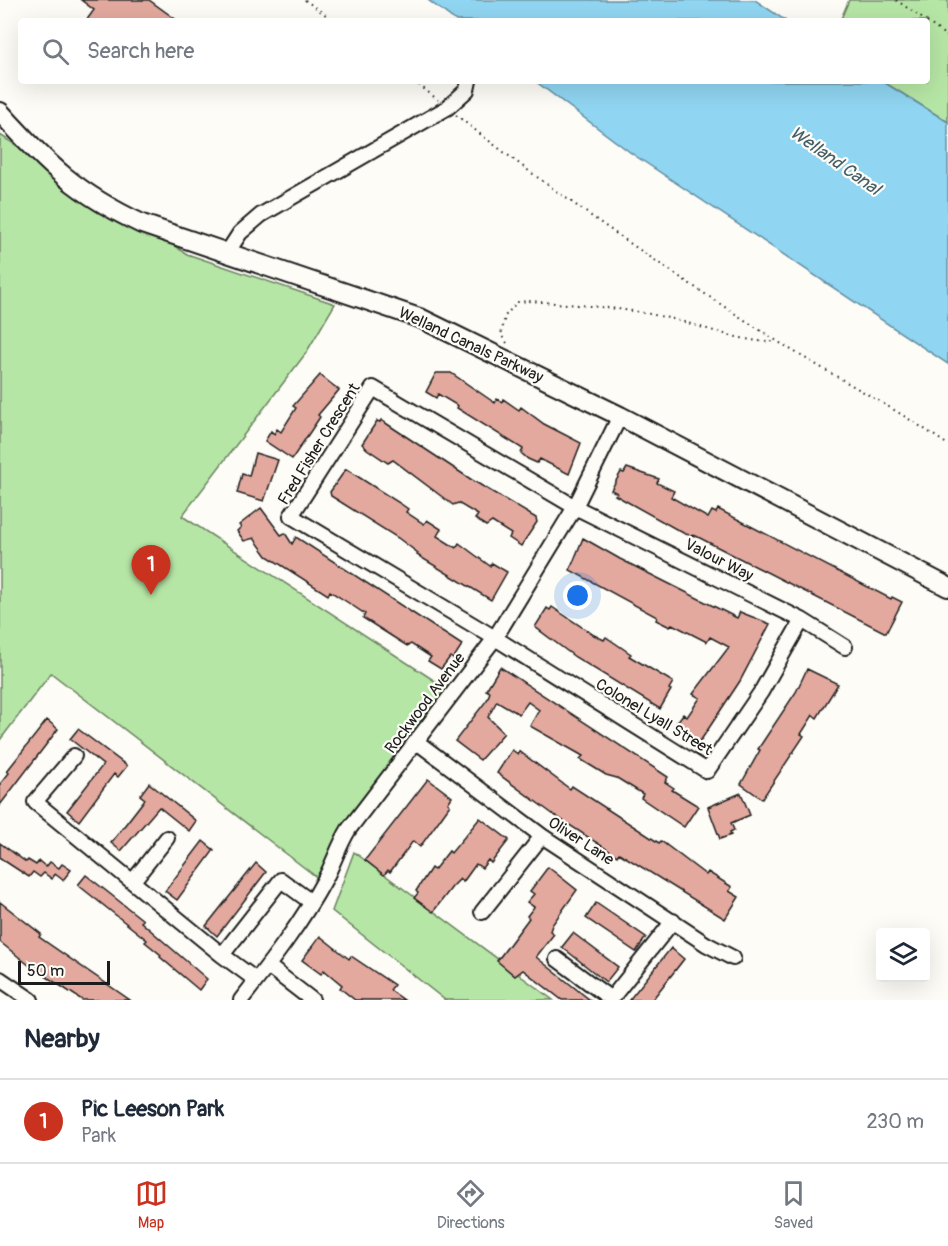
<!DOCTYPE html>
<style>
:root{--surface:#fff;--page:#f2f2f3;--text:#1f2937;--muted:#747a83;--line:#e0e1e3;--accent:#c8321e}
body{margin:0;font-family:Pangolin,sans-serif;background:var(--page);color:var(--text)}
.controls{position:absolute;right:18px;bottom:18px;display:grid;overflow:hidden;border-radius:6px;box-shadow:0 6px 24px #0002}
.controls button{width:54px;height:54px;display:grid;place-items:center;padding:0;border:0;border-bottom:2px solid var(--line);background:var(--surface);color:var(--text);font:30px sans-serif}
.scale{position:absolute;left:18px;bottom:15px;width:92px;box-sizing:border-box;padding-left:6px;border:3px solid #1c1c1c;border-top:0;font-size:16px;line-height:21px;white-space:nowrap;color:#1c1c1c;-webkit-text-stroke:4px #fdfcf7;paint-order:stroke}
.you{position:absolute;left:578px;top:596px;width:21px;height:21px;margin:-15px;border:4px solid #fff;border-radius:50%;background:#1a73e8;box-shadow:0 0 0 9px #1a73e833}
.badge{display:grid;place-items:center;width:39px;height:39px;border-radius:50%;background:var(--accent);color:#fff;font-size:20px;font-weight:700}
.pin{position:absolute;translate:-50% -50px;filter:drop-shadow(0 2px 3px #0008)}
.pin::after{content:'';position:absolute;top:32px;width:21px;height:18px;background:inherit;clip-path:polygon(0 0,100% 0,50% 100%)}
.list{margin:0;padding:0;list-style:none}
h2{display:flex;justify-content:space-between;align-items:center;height:78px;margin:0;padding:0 24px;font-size:26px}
h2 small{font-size:20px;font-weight:400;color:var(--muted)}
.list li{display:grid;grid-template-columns:39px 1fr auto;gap:18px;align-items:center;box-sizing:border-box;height:84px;padding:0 24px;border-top:2px solid var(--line)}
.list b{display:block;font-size:22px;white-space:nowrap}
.list p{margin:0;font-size:20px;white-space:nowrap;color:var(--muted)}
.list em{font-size:20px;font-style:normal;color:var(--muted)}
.icon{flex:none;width:33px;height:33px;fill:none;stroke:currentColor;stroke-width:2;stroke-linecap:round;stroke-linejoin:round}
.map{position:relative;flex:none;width:948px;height:1000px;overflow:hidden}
.search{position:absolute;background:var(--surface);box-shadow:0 6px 24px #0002;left:18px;right:18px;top:18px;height:66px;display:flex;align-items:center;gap:15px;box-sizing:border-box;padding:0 21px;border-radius:6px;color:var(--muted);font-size:22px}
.sheet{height:162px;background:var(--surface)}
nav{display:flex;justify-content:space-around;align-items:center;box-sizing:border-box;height:84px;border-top:2px solid var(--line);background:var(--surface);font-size:16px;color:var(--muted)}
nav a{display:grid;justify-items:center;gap:3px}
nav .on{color:var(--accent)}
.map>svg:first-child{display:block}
</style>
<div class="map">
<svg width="948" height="1000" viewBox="0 0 948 1000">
<rect width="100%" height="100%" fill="#fdfcf7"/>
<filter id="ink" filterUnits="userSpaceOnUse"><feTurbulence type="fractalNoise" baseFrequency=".0167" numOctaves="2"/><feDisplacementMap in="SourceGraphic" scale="12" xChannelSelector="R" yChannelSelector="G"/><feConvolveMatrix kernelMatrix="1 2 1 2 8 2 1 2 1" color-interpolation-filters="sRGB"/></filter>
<g filter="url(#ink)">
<!-- green -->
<path fill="#b6e6a5" stroke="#698160" stroke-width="1.5" d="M849,0h99v122l-66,-41h45v-60h-87z
M0,135l187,119 148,50 -29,49 -124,163 273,178 -136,185 -268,-206 -51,67z
M354,852l199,148h-108l-113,-89z"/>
<!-- water -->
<path fill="#90d5f1" stroke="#628b9c" stroke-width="1.5" d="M428,0h327l31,21h-330z
M535,81h347l66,41v242l-317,-211z"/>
<!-- building -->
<path fill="#e3a99e" stroke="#1c1c1c" stroke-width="1.5" d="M81,0h68l29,21h-92l8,-11z
M436,373h15l44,30 2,-4 5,3 1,-3 16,11 2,-3 23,17 37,19 -12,31 -29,-15 -3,4 -9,-4 -7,-6 2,-4 -66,-41 1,-2 -20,-12 -2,4 -10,-6z
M320,375l19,15 -21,25 2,2 -28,42 -27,-18 6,-10 3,3 3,-5 4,3 15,-24 -3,-2z
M381,420l91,60 64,38 1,4 -16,24 -12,-8 2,-4 -19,-12 -6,4 -11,-7 3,-4 -20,-12 -5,2 -60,-45 -5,3 -21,-14 -5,-5 15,-23 3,1z
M255,453l23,7 -14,41 -27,-8 5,-19 7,2z
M627,468l32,11 -2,4 17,8 -3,6 37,21 4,-7 4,2 2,-4 173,90 1,-2 10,5 -16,31 -190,-97 -11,-2 -70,-39 2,-2 -6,-3 10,-18 3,1z
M346,469l55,35 7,5 -2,3 18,12 3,-4 14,9 -4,7 19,12 3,-5 31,23 2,-3 15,9 -16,28 -74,-45 1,-2 -20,-15 -67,-42 -1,-4z
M261,508l20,27 4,-2 7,11 4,-7 166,108 -9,14 -3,-2 -9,12 -13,-8 3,-4 -20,-13 -4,2 -14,-9 -30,-19 2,-4 -18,-12 -17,-11 -2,4 -61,-39 -13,-18 -10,3 -7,-10 4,-4 -2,-2z
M583,538l37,21 117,59 3,-6 30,12 -30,57 -39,59 -4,1 -23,-15 9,-12 4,3 13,-19 -7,-4 36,-47 -19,-10 -3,5 -35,-18 -2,3 -14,-7 1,-3 -87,-47z
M552,607l42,28 10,5 2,-3 25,17 -2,2 44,26 -4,7 2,1 -11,19 -85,-52 -40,-30 12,-19 3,2z
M500,667l168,110 -3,5 9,6 -2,2 26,16 -14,21 -43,-29 2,-4 -5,-3 -21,-13 -11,-3 -26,-16 3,-3 -53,-30 9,-16 -11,-8 -9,12 -22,-13 -9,16 16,16 -24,27 -25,-19 32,-41 3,-8 -4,-2z
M807,669l31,15 -21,34 -4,-3 -12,19 3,2 -42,63 -21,-15 19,-34 -2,-1 38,-57z
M47,720l11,9 -58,76v-21l9,-11 -2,-2z
M78,729l49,37 -9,11 -4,-3 -35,47 -12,-10 36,-46 -33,-26z
M512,750l6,4 1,-3 51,38 2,-3 87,57 2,-2 45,34 2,-3 24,15 -3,4 10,6 -14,22 -106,-66 -2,3 -63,-41 -57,-42z
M428,779l24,18 -4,6 2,2 -30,42 -7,-6 -23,31 -2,-2 -4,5 -19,-15z
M149,783l47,38 -7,10 -30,-24 -38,44 -10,-8 34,-44 -5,-4z
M741,793l9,22 -19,8 3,7 -4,2 1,3 -11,4 -12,-32z
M480,818l29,22 -18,23 -3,-3 -6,8 -6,-4 -13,18 -3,-3 -8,8 -19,25 -19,-14 4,-5 -2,-2 15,-23 3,2 15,-19 2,2z
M203,841l11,9 -37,50 -12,-9z
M0,843l26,19 2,-2 8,5 3,-4 7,6 4,-5 9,6 3,-4 9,6 -8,10 -8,-6 -3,5 -8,-6 -4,4 -7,-5 -4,5 -29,-19z
M256,863l10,9 -49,64 -11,-10z
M548,867l29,23 -25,35 -2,6 4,3 -18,23 54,43h-28l-39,-30 -8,6 -18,-15 32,-43 -2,-2 7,-9 -7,-5 7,-8 -4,-3z
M86,875l57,45 -2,2 66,57 -8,11 -39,-33 1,-2 -16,-13 2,-2 -69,-55z
M0,902l41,32 -2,3 91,63h-48l-52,-34 -30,-24z
M596,903l50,34 -10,15 -50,-34z
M573,933l45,34 -12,15 -44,-35z
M320,936l29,23 2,-3 43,29 -4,5 14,10h-49l-15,-12 2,-3 -18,-15 -3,4 -19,-14z
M671,948l13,11 -32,41h-23z"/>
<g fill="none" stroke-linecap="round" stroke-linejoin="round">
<!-- minor casing -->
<g stroke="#1c1c1c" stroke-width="18">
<path id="minor" d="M227,253l13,-20 21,-18 186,-107 20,-18 2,-9
M802,620l-41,72 -54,79 -212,-133 -204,-122 82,-128 202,119 227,113 43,27
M417,742l125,94 164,108 27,14
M74,756l-39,46 187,153
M133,881l34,-43
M482,912l60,-76
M557,959l54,40 62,-78
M268,966l44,34
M0,979l31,21
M256,980l-34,-25 59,-75 30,22
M241,1000c30,-38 61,-78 84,-121 9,-17 14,-34 24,-50l146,-191 80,-131 45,-91"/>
</g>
<!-- major casing -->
<g stroke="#1c1c1c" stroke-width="22">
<path id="major" d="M0,112c48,53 76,81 142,112l280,95 198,97 328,171"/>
</g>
<!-- path -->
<path stroke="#1c1c1c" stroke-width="2" stroke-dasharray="1.5 4.5" stroke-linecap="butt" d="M305,0l29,21
M896,0l30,21
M927,22l21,15
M414,81l24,19
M456,115c102,81 211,155 321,226 57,36 116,65 171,104
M507,343l-6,-8 4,-19 12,-14 14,-1c44,4 89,6 133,16 37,8 73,25 112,25"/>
<!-- minor -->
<use href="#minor" stroke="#fdfcf7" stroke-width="14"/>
<!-- major -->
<use href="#major" stroke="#fdfcf7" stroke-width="18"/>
</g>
</g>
<g text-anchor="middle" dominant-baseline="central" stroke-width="4.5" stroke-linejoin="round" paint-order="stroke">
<!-- street labels -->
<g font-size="16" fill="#1c1c1c" stroke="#fdfcf7">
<text transform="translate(471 345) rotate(25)">Welland Canals Parkway</text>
<text transform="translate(319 444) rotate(-58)">Fred Fisher Crescent</text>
<text transform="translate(719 560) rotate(27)">Valour Way</text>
<text transform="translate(425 703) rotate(-53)">Rockwood Avenue</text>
<text transform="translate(654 717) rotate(31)">Colonel Lyall Street</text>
<text transform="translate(581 841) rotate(33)">Oliver Lane</text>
</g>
<!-- water labels -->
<g font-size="18" font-style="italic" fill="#455d67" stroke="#fdfcf7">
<text transform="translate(835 161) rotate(35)">Welland Canal</text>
</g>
</g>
</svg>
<div class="controls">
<button><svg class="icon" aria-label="layers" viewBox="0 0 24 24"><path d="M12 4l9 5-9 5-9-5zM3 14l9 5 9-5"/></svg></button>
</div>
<div class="scale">50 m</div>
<div class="you"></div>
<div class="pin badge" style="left:151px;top:595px">1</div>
<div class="search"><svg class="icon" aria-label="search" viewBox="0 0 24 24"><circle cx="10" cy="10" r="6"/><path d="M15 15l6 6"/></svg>Search here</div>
</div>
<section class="sheet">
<h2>Nearby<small></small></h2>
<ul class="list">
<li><span class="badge">1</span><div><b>Pic Leeson Park</b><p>Park</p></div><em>230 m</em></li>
</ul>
</section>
<nav>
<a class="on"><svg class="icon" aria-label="map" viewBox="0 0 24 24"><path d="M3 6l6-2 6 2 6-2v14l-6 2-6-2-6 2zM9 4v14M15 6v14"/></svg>Map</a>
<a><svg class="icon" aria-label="directions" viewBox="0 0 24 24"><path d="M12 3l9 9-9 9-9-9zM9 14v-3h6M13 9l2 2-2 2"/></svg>Directions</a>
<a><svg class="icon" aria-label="saved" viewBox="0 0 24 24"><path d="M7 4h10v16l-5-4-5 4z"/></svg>Saved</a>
</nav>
